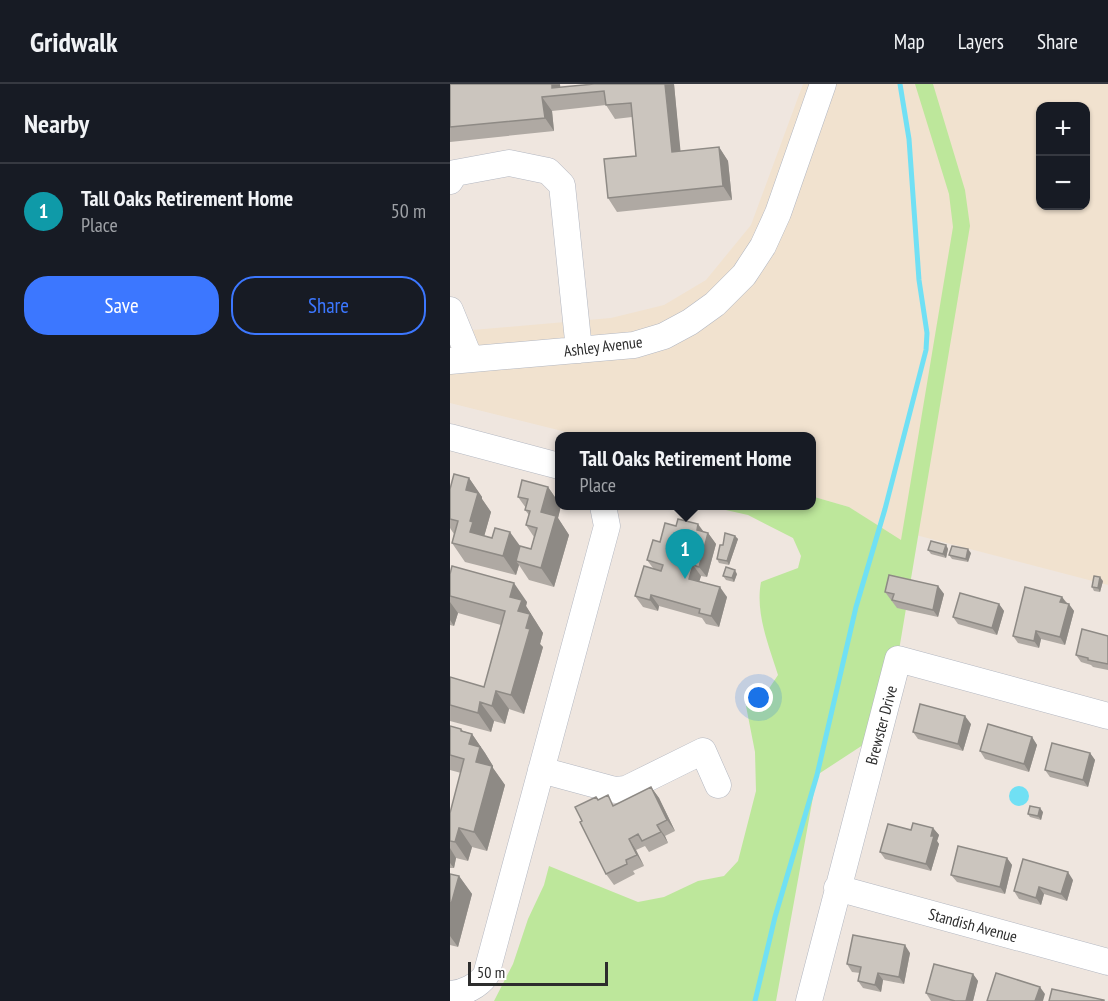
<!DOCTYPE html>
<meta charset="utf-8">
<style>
:root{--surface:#171b24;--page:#20242c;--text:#f1f3f6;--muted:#9ea1a6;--line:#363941;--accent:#3c77ff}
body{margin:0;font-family:"PT Sans Narrow",sans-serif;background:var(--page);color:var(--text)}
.controls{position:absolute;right:18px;top:18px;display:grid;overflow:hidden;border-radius:12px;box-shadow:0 2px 4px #0004}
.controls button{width:54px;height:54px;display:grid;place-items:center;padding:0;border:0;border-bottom:2px solid var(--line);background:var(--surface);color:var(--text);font:30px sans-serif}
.scale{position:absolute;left:18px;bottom:15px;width:140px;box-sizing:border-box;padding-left:6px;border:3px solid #2d2d2d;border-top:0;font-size:16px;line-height:21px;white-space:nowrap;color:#2d2d2d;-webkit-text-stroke:4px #fff;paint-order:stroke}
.you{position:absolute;left:309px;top:614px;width:21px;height:21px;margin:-15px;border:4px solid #fff;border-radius:50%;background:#1a73e8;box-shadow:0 0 0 9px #1a73e833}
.badge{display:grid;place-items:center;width:39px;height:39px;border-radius:50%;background:var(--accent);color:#fff;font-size:20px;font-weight:700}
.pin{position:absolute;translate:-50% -50px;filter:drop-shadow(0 2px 3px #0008)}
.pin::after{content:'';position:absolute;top:32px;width:21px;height:18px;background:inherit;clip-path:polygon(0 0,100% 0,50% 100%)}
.popup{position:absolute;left:105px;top:348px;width:261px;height:78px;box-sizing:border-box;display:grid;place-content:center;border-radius:12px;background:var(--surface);filter:drop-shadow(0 2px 4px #0005);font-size:20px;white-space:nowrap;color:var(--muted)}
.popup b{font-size:22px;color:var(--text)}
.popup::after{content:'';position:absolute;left:50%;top:100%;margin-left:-12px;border:12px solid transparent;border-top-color:var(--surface)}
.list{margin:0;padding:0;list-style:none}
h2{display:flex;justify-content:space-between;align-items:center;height:78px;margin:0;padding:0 24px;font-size:26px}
h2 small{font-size:20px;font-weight:400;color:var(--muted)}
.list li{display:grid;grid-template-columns:39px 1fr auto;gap:18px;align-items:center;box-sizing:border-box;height:96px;padding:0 24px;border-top:2px solid var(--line)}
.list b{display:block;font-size:22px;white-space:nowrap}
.list p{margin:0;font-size:20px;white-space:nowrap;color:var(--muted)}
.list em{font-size:20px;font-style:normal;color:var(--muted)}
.actions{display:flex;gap:12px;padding:18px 24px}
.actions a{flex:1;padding:14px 0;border:2px solid var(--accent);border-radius:24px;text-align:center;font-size:21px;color:var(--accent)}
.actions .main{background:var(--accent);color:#fff}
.map{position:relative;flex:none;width:658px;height:917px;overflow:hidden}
header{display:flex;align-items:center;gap:36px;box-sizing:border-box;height:84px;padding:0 30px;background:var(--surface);border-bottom:2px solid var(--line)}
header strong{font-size:28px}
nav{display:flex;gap:33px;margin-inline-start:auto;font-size:21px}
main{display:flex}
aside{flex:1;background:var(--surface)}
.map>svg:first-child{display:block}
</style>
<header>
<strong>Gridwalk</strong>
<nav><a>Map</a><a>Layers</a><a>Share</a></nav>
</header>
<main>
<aside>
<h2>Nearby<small></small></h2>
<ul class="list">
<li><span class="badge" style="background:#0f9aa8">1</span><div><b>Tall Oaks Retirement Home</b><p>Place</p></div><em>50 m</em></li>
</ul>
<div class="actions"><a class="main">Save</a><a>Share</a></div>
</aside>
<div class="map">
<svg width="658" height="917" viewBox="0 0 658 917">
<rect width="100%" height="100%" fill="#efe6df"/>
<!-- education -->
<path fill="#f1e2cf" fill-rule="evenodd" d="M353,0h305v501l-196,-51 -11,7 -52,-34 -38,-11v-60h-229l-132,-33v-71l161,-14 53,-13 42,-25 45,-55zM590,22h46v100h-46z"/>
<!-- green -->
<path fill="#bde79b" d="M465,0h18l32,106 5,36 -87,520 -17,-3 -49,32 -41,226h-282l19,-37 15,-45 16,-34 5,-19 89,36 26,-5 34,-16 26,-5 14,-15 18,-70 -1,-39 -9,-46 20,-13 12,-18c-9,-29 -23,-62 -17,-93l37,-14 3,-12 -8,-18 -45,-23 -40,-9h103v-10l38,11 52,33 52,-313 -4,-33z"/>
<!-- water -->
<path fill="#70e0f4" d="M559 712a10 10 0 1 1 20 0a10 10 0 1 1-20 0Z"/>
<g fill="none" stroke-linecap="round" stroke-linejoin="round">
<!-- stream -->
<path stroke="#70e0f4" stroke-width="5" d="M305,917l20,-84 42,-142 39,-168 29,-98 41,-159 1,-17 -8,-53 -10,-141 -9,-55"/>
<!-- minor casing -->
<g stroke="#b3b7c1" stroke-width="27">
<path id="minor" d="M0,97l5,-8 54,-10 39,8 14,14 17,165
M0,226l20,49
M0,277l184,-16 30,-9 26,-14 25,-18 29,-29 19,-29 15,-33 45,-129
M0,353l109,29
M91,686l74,20 11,-1 77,-38 15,34
M387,804l271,74
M0,910c14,-1 28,-8 36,-19l121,-449 -4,-20
M359,917l89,-342 210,57"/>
</g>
<!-- minor -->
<use href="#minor" stroke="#fff" stroke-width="26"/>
</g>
<!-- wall -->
<path fill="#afa9a3" d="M0,0h110v3l114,-3 6,67 39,-4 9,14 4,39 -115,12 -9,-14 28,-42 -4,-39 -17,2 -9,-14 -54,6 2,20 -104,11z
M19,394l13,19v2l9,13 -7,24 47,13 3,-12 -8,-12 3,-10 -4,-5 1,-2 -8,-11 30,-10 11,16v3h2l-3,12 11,17 -15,52 -25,-7 -10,-15 -3,10 -51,-13 -13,-19 2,-9 -4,-6v-39z
M226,442l32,7 8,11 -9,33 -6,-1 -2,5 28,16 -8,30 -13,-3 -4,-6 -43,-12 -1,5 -15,-4 -8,-11 18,-28 -6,-8z
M285,452l3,3 -9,26 -10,-2 -2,-4z
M496,461l2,4 -2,9 -15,-4 -3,-4z
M521,469l-3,9 -16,-3 -3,-4z
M0,490l77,28 -1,4 17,27 -3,11 3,3 -19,67 -15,-5 -4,15 -11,-3 -3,11 -41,-11v-44l34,10 17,-62 -43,-12 -4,13 -4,-1z
M287,490l-3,8 -8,-2 -3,-4z
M653,497l-3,11 -6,-1 -2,-4z
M488,502l6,8 -6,23 -41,-9 -12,-16z
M612,513l12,14 -9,34 -24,-6 -2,9 -21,-5 -5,-7z
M549,520l5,7 -7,24 -39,-11 -5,-7z
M658,552v34l-15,-3 -2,-2 -10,-3 -5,-7z
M521,640l-8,27 -45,-12 -5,-7z
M0,642l22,8 13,19 8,13v2l12,17 -18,66 -15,-4 -4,14 -12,-3 -2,10h-4v-55l11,-40 -11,-3z
M582,653l5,8 -8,27 -44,-13 -5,-8z
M640,669l5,7 -7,27 -38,-10 -5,-7z
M201,703l8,11 16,33 -10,5 3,7 -19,9 -4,-6 -9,4 8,16 -11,5 2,3 -21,11 -8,-11 -24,-53 14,-24 2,2 17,6z
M593,728l-2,8 -11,-3 -2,-3z
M483,744l6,7 -2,6 2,3 -8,27 -46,-12 -5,-7 31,-22z
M557,774l5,7 -7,29 -48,-12 -6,-7z
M0,790l9,2 13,18 -14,53 -8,-2z
M623,796l-6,21 -23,-7 -3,11 -22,-6 -5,-8z
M460,869l-6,31 -21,-4 -2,12 -18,-4 -5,-7 2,-8 -8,-1 -5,-8z
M523,890l5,7 -5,20h-42l-5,-8z"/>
<!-- shaded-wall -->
<path fill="#8e8a85" d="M102,0h8l1,11 -9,-7z
M215,0h9l8,82 -10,-14z
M92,13l10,14 2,20 -9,-13z
M269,63l9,14 4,39 -9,-14z
M19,394l13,19v2l9,13 -7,25 -14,-5 -4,-42z
M98,403l11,16v3h2l-3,12 11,17 -15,52 -13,-19v-56z
M248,440l8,11 -9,-5z
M60,448l13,18 -7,11 3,4 -3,10 -13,-19z
M258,449l8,11 -9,33 -8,-10z
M285,452l3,3 -9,26 -2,-4z
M496,461l2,4 -2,9 -3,-4z
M518,465l3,4 -3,9 -2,-3z
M243,481l8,11 -4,13 -8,-10z
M285,486l2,4 -3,8 -2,-4z
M650,493l3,4 -3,11 -2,-4z
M64,499l13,19 -1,4 17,27 -3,11 3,3 -19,67 -13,-19 7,-84 -8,-14z
M488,502l6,8 -6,23 -5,-7z
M270,503l7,10 -8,30 -8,-11z
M201,511l8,11 -1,5 -8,-11z
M612,513l5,7 -7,-2z
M0,518l8,11 -4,13 -4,-6z
M549,520l5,7 -7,24 -5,-7z
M619,520l5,7 -9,34 -5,-8z
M586,547l5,8 -2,9 -5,-7z
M46,607l13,18 -4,15 -13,-18z
M30,618l14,19 -3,11 -13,-19z
M515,632l6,8 -8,27 -5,-7z
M11,645l9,13 2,-8 13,19 8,13v2l12,17 -18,66 -13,-19 2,-70 -15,-31z
M582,653l5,8 -8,27 -5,-8z
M640,669l5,7 -7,27 -5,-7z
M201,703l8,11 16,33 -8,-11z
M590,724l3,4 -2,8 -3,-4z
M207,741l8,11 3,7 -7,-11z
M9,744l13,19 -4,14 -13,-19z
M483,744l6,7 -2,6 2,3 -8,27 -5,-7z
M179,755l7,11 8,16 -7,-11z
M0,764l6,10 -2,10 -4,-5z
M557,774l5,7 -7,29 -5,-7z
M618,788l5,8 -6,21 -6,-7z
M9,792l13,18 -14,53 -8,-11v-28z
M589,803l5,7 -3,11 -5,-7z
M455,861l5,8 -6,31 -5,-7z
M428,889l5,7 -2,12 -6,-7z
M523,890l5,7 -5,20h-7z
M590,903l5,7 -2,7h-8z"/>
<!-- building -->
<path fill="#cbc5be" stroke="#8e8a85" stroke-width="1.5" d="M0,0h102v4l42,-4h71l7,68 47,-5 4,39 -115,12 -4,-39 32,-3 -5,-53 -25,2 -2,-14 -62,6 3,21 -95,9z
M4,390l15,4 -3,12 12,3 -8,28 3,1 -3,10 22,6 3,-10 15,4 -7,24 -51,-13 6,-22 -8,-2v-30z
M72,396l26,7 -7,25 15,4 -15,52 -25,-7 4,-15 11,3 6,-21 -11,-3 4,-14 -5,-1 3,-11 -10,-2z
M228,435l20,5 -1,6 11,3 -9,34 -6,-2 -4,14 31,8 -9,29 -12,-3 1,-4 -49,-14 -1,5 -15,-4 9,-30 17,5 2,-6 -16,-5 6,-20 7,2 5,-19 11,3z
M275,449l10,3 -8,25 -10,-2 3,-14h3z
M481,457l15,4 -3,9 -15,-4z
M502,462l16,3 -2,10 -17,-4z
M2,482l62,17 -4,14 12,3 -4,11 12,3 -4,14 4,1 -19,66 -15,-4 -4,15 -12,-4 -2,11 -28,-8v-28l34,10 21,-76 -55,-15v-22z
M276,483l9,3 -3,8 -9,-2z
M439,491l49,11 -5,24 -41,-10 2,-6 -9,-2z
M644,492l6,1 -2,11 -6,-1z
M575,503l37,10 -2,5 9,2 -9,33 -24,-6 -2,10 -21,-5z
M510,509l39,11 -7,24 -39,-11z
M632,545l26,7v28l-20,-4v-2l-12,-3z
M470,620l45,12 -7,28 -45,-12z
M538,640l44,13 -8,27 -44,-13z
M0,642l11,3v2l11,3 -3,10 11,3 -4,15 16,4 -18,66 -15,-4 -4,14 -5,-1v-28l14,-54 -14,-4z
M602,659l38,10 -7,27 -38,-10z
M201,703l16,33 -10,5 4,7 -19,9 -4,-7 -9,5 8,16 -11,5 1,4 -21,10 -26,-52 2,-1 -7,-14 21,-10 2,3 10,-5 5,11z
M580,722l10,2 -2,8 -10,-2z
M463,739l20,5 -2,8h3l-8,28 -46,-12 8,-28 23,6z
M508,762l49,12 -7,29 -49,-12z
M573,775l45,13 -7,22 -22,-7 -3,11 -22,-7z
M0,790l9,2 -9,32z
M403,851l52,10 -6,32 -21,-4 -3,12 -17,-4 3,-14 -14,-3z
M484,880l39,10 -7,27h-11l-29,-8z
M546,889l44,14 -5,14h-48z
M602,905l52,11v1h-55z"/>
<g text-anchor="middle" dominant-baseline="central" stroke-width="4.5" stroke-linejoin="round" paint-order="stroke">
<!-- street labels -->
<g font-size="16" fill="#2d2d2d" stroke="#fff">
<text transform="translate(153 262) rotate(-7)">Ashley Avenue</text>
<text transform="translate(431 641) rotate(-75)">Brewster Drive</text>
<text transform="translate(523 841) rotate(15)">Standish Avenue</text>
</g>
</g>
</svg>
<div class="controls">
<button>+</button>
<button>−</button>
</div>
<div class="scale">50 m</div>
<div class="you"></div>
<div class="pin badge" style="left:235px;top:495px;background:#0f9aa8">1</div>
<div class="popup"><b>Tall Oaks Retirement Home</b>Place</div>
</div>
</main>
